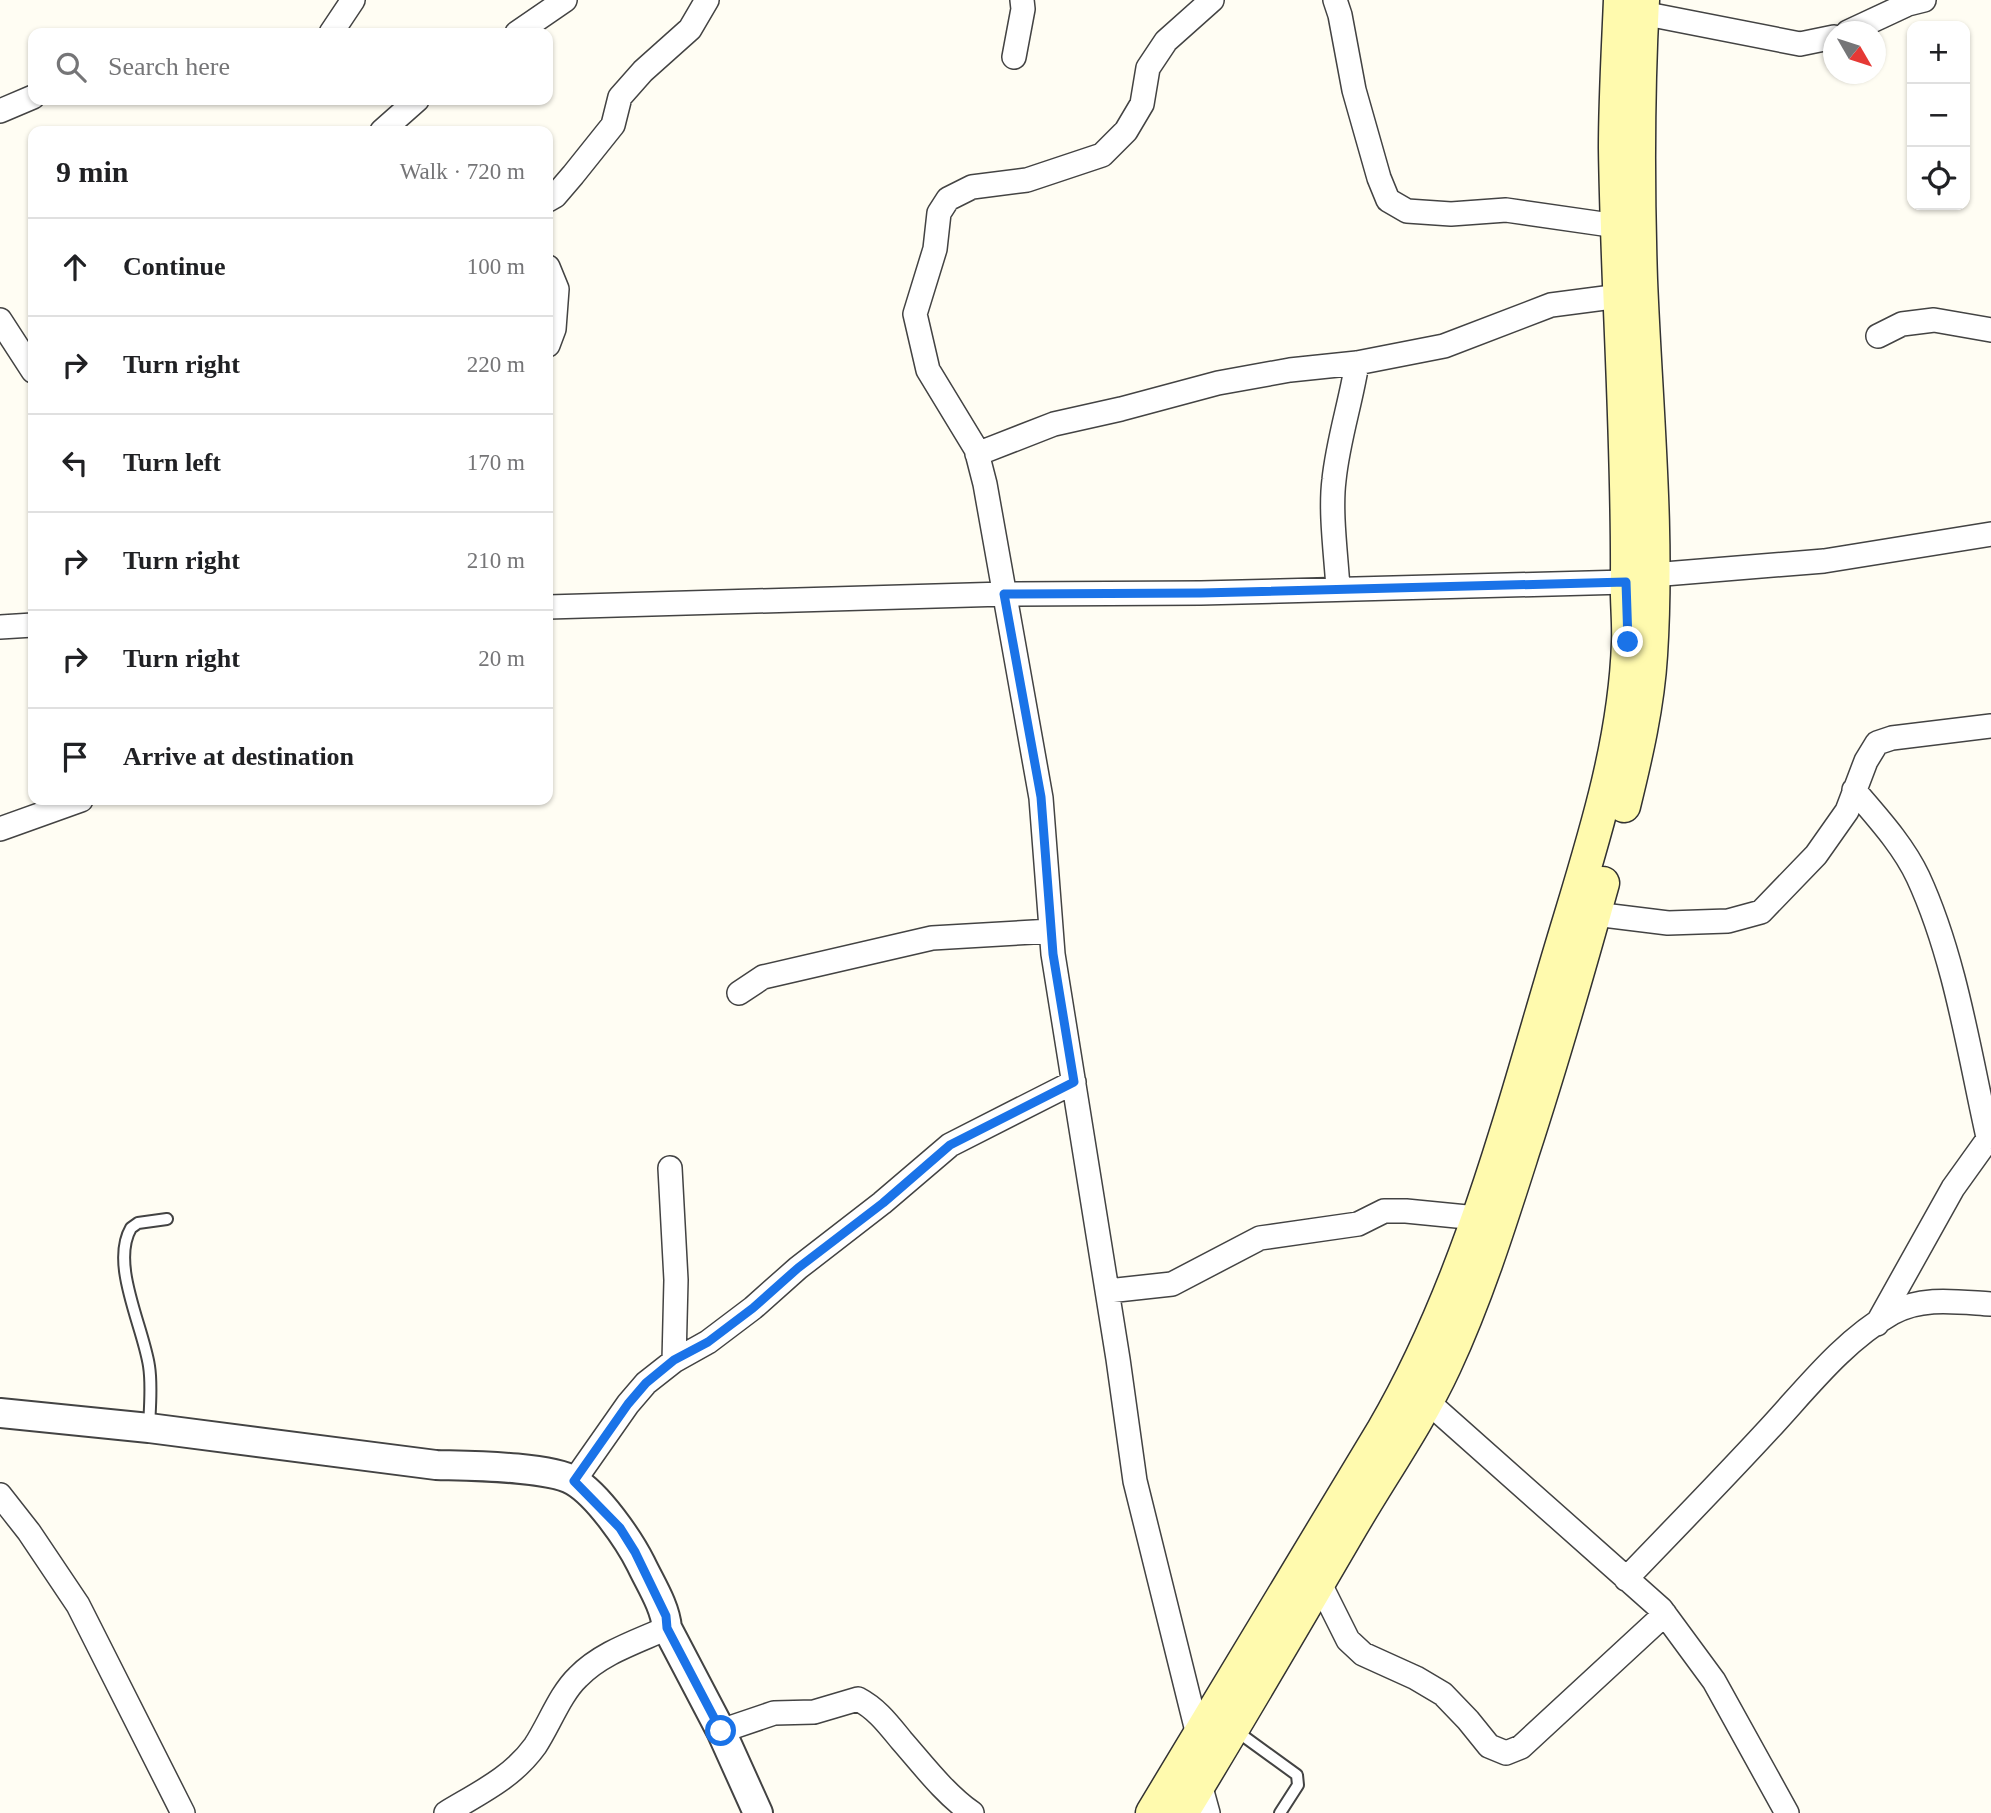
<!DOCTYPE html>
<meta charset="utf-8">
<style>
:root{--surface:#fff;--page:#f6f6f6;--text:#202124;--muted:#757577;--line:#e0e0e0}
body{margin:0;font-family:"Times New Roman",serif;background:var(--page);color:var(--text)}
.controls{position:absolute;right:21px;top:21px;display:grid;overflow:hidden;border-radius:14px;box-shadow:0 2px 5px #0004}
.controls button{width:63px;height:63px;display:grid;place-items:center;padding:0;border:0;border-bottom:2px solid var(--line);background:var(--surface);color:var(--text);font:35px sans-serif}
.compass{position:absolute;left:1823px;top:21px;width:63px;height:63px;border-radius:50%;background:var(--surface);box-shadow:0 2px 5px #0004;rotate:129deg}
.stop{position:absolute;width:21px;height:21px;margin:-16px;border:5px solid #1a73e8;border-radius:50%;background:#fff}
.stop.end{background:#1a73e8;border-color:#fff;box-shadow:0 2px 7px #0008}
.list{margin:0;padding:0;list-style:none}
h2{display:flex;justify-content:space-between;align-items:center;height:91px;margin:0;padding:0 28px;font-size:30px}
h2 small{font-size:23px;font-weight:400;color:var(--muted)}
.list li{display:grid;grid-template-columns:46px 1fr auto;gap:21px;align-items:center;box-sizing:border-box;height:98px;padding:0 28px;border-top:2px solid var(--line)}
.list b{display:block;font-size:26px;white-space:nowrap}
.list em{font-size:23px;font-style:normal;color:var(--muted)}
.icon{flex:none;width:38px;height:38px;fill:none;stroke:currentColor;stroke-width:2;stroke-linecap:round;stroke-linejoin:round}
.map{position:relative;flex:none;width:1991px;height:1813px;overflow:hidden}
.search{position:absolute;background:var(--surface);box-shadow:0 2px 5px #0004;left:28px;top:28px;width:525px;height:77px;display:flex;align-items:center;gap:18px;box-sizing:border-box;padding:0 24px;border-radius:14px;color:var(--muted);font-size:26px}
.panel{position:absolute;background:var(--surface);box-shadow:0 2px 5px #0004;left:28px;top:126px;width:525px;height:679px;border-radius:14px}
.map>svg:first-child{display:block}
</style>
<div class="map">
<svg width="1991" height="1813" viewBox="0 0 1991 1813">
<rect width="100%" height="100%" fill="#fffdf3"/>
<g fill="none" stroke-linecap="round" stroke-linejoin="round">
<!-- service casing -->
<g stroke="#434343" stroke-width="14">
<path id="service" d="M149,1426c1,-20 3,-41 0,-60 -6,-40 -39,-102 -18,-138l7,-5 29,-4
M1235,1730l62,45 1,10 -18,28"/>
</g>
<!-- minor casing -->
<g stroke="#434343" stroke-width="26">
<path id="minor" d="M1335,0l5,15 14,75 25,88 9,22 19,11 44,3 55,-4 111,16
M1642,13l158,31 34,-7
M1848,32l60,-28 16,-4
M331,33l22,-33
M517,33l48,-33
M1014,57l9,-48 -1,-9
M0,111l33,-14
M382,131l35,-31
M548,200l7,-4 18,-21 40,-50 7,-28 23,-26 47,-42 17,-29
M548,267l9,22 -3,40 -6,16
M0,320l33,51
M1878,336l24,-12 32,-4 57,10
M977,454l77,-30 67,-15 97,-26 72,-13 67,-7 87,-17 107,-41 69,-9
M1652,575l172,-14 167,-27
M1338,588c-2,-33 -8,-76 -4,-108 4,-40 17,-78 23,-117
M548,607l457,-13 196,-1 425,-11
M0,627l33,-2
M1854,790c23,27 49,55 64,87 37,80 51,175 70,260
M0,829l81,-29
M1595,914l73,9 60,-2 33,-9 55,-57 31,-44 19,-50 11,-18 15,-5 99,-12
M739,993l24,-16 169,-39 119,-7
M670,1168l6,112 -2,81
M1108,1291l64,-7 88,-46 98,-14 26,-13h22l71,7
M1877,1324l76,-136 38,-53
M1428,1402l233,207 53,72 73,132
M574,1481l54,-77 18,-21 28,-22 34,-19 45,-34 45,-40 84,-65 68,-58 124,-63
M0,1495l29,37 49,73 105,208
M1626,1579c48,-50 96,-99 143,-150 38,-41 74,-88 123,-116 30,-17 66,-11 99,-9
M1319,1582l29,58 15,14 53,24 27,16 25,26 21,26 17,7 15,-6 144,-133
M721,1731l53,-18 40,-1 44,-13c19,10 30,25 44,42 21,24 43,53 70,72
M1198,1735l-63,-254 -17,-122 -65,-405 -12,-156 -56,-314 -9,-35 -48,-79 -13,-56 20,-65 4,-36 9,-14 24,-12 55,-7 75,-25 24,-24 16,-27 6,-36 18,-27 46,-41
M1200,1784l8,29
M446,1813c33,-20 66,-35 89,-67 14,-21 25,-52 43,-69 23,-24 58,-35 89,-49"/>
</g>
<!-- tertiary casing -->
<g stroke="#434343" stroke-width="32">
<path id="tertiary" d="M0,1413l149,15 287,37c31,1 113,1 138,16 24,14 55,59 67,83 10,21 24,42 26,64l54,103 37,82"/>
</g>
<!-- secondary casing -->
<g stroke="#323232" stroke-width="35">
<path id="secondary" d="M1624,806c12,-49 24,-100 27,-151 8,-124 -5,-250 -10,-375 -3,-93 -3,-187 2,-280
M1152,1813l231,-383c81,-139 123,-297 168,-449 32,-111 73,-222 77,-338 1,-22 -2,-44 -1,-67 1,-143 -10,-285 -12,-428 0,-49 3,-99 5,-148
M1182,1813c58,-95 114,-191 170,-287 31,-53 67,-104 93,-160 32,-69 55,-142 78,-214 29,-89 55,-179 80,-269"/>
</g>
<!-- service -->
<use href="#service" stroke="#fff" stroke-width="10"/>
<!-- minor -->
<use href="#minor" stroke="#fff" stroke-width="23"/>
<!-- tertiary -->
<use href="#tertiary" stroke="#fff" stroke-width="28"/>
<!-- secondary -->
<use href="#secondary" stroke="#fffaae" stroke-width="32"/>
</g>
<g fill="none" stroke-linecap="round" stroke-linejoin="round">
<!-- route -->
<path stroke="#1a73e8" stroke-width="9" d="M721,1731l-54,-103 -1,-12 -31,-64 -15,-24 -46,-47 54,-77 18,-21 28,-23 34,-18 45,-34 45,-40 85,-65 67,-58 124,-63 -21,-128 -12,-157 -37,-203 197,-1 425,-11 2,60"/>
</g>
</svg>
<div class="controls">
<button>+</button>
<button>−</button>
<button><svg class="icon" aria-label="locate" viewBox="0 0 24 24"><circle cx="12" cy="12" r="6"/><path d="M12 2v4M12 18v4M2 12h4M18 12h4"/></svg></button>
</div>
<svg class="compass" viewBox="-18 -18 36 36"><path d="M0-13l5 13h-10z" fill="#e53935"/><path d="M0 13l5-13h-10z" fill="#757577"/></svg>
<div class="stop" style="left:721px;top:1731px"></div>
<div class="stop end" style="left:1628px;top:642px"></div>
<div class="search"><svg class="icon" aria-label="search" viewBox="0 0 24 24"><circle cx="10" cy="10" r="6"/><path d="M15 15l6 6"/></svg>Search here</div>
<section class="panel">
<h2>9 min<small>Walk · 720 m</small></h2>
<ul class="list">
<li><svg class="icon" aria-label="ahead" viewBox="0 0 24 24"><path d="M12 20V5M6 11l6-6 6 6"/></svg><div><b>Continue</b></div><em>100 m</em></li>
<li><svg class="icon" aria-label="right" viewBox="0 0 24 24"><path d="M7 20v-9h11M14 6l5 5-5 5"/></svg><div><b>Turn right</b></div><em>220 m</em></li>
<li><svg class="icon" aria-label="left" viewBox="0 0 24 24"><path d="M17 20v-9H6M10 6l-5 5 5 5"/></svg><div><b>Turn left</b></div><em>170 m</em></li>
<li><svg class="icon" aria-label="right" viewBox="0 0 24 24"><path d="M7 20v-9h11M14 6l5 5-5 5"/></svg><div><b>Turn right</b></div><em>210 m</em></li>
<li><svg class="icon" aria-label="right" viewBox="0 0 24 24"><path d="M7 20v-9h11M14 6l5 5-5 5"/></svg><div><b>Turn right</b></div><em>20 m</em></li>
<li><svg class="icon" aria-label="arrive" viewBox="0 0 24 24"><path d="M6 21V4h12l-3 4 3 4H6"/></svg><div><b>Arrive at destination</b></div></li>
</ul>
</section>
</div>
